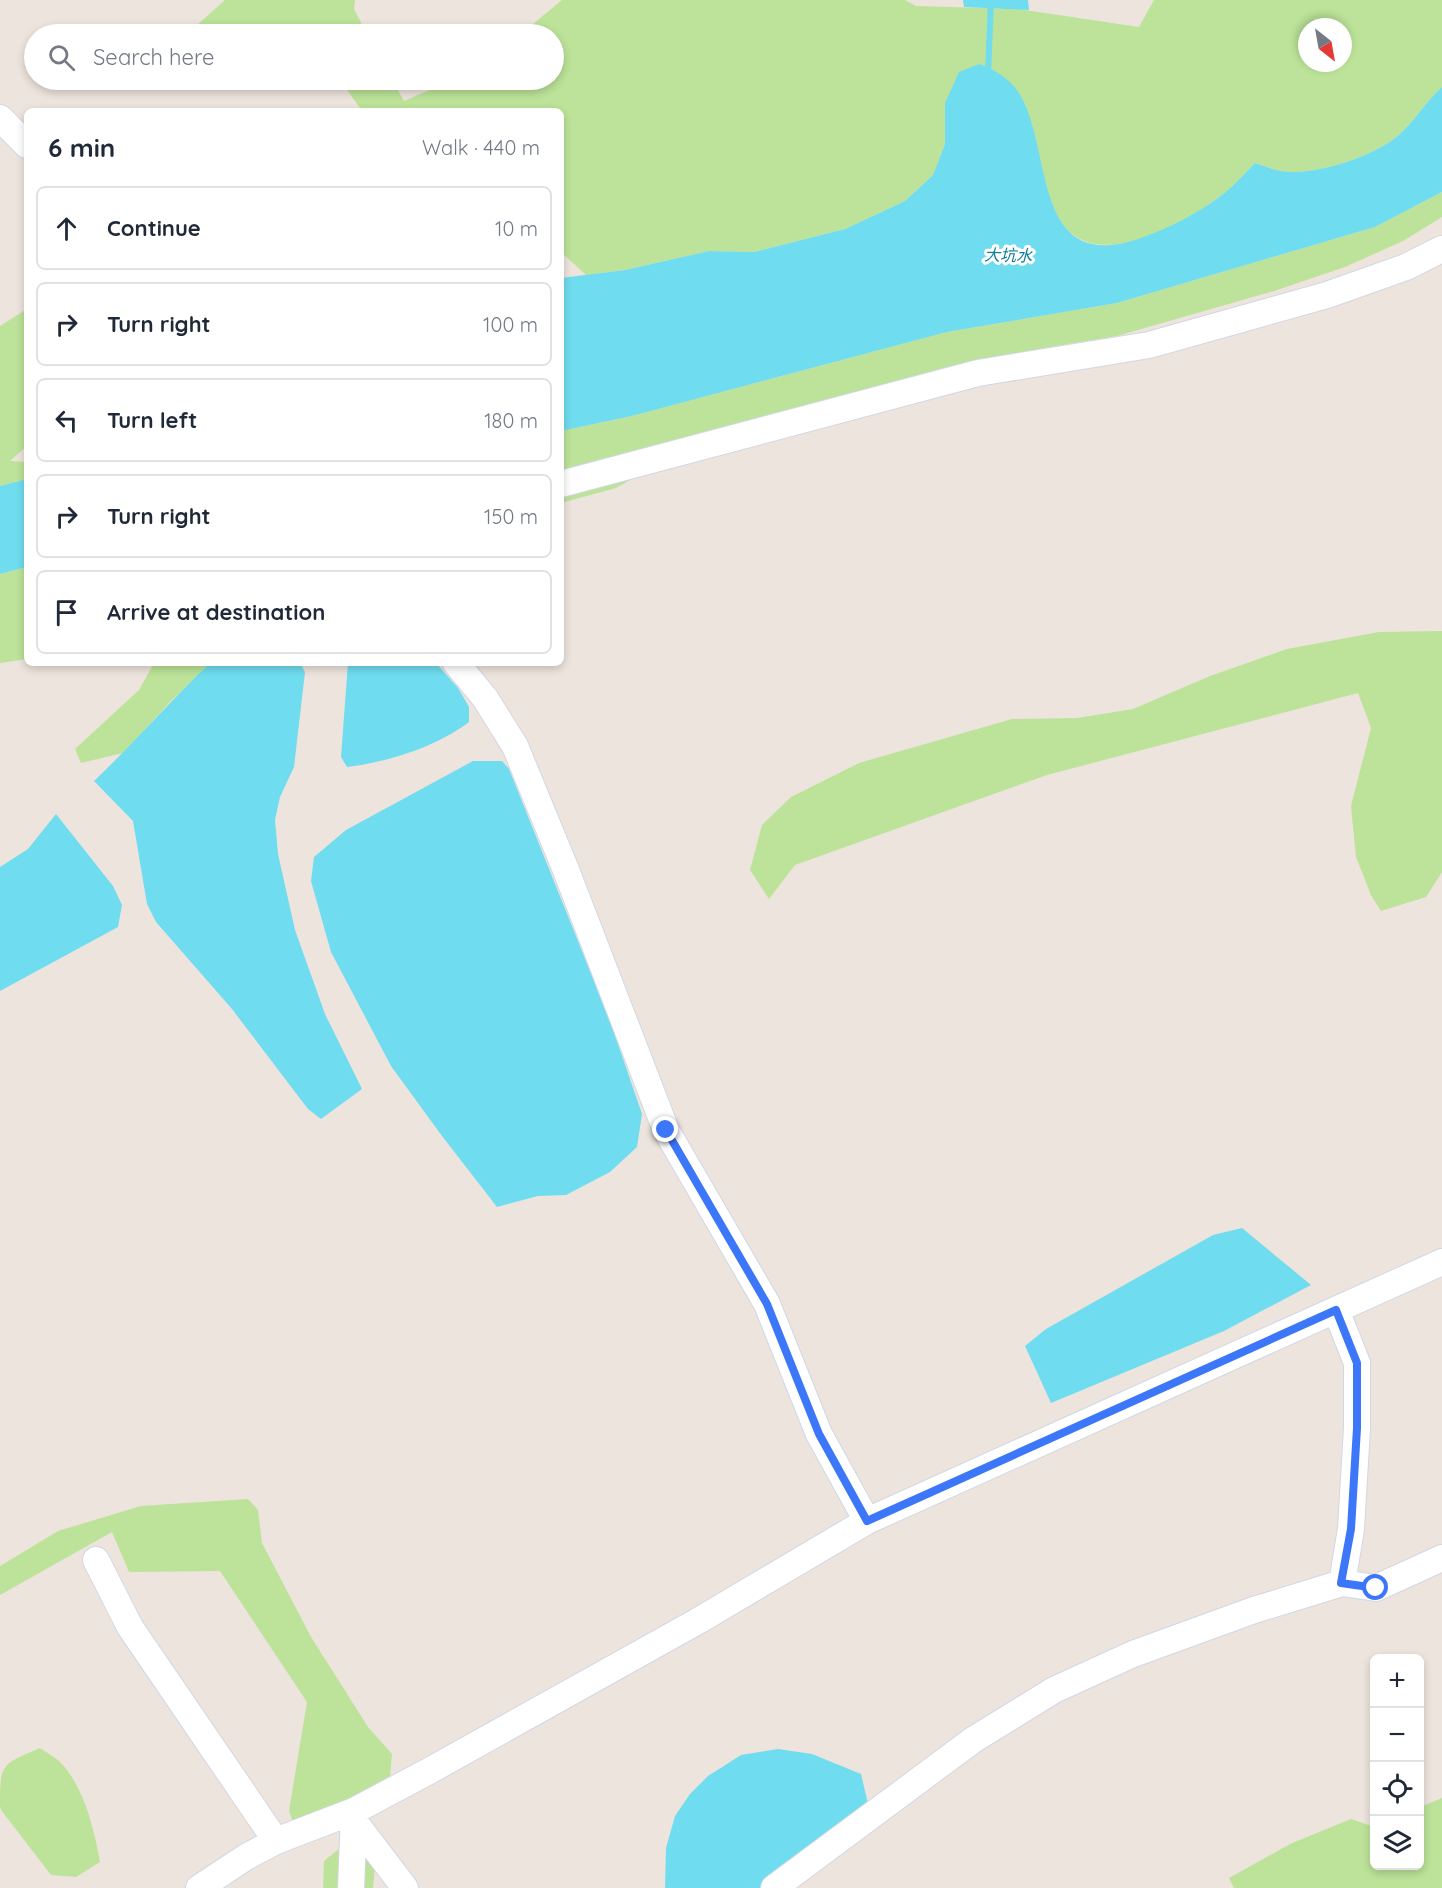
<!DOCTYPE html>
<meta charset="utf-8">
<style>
:root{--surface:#fff;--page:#f6f6f7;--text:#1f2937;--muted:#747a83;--line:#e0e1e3}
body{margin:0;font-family:Quicksand,"Noto Sans SC",sans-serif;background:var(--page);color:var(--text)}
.controls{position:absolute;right:18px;bottom:18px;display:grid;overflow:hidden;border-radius:9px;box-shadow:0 3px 9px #0003}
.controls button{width:54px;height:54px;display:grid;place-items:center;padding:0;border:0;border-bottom:2px solid var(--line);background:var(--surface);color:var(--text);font:30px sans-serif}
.compass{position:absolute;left:1298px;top:18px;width:54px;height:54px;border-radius:50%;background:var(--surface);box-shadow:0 3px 9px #0003;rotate:149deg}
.stop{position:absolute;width:18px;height:18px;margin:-14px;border:4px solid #3c77fa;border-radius:50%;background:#fff}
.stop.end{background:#3c77fa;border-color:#fff;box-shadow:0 2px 6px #0008}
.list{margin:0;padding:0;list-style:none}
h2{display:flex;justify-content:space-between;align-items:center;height:78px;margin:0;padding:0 24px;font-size:26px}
h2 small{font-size:20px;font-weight:400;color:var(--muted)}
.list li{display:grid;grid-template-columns:39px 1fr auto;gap:18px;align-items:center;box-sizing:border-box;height:84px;margin:0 12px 12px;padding:0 12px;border:2px solid var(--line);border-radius:9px}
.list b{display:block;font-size:22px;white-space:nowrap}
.list em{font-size:20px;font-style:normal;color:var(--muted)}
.icon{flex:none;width:33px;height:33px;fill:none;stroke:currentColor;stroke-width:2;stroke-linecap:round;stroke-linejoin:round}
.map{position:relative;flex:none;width:1442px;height:1888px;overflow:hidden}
.search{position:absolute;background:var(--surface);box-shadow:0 3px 9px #0003;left:24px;top:24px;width:540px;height:66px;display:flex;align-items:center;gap:15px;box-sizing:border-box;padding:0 21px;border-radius:33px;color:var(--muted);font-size:22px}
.panel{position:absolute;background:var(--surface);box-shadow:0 3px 9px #0003;left:24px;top:108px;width:540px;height:558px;border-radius:9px}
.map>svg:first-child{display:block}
</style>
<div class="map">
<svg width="1442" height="1888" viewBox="0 0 1442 1888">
<rect width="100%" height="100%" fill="#ede4dd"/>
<!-- green -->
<path fill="#bce399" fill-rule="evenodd" d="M225,0h130l-1,9 13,25h-180z
M562,0h343l11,6 102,3 121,18 15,-27h288v87c-16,14 -25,31 -40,45 -22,23 -89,45 -120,39 -9,-1 -18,-5 -27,-8 -12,12 -23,25 -37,35 -38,27 -125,77 -158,22 -19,-32 -23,-71 -32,-106l-83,-11v41l-12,31 -28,26 -60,28 -91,23 -45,-1 -84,19 -39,5 -25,-23v-141h-199l-22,-31h52l12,21 49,-21h101v-46h-33zM1307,27h36v36h-36z
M1442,192v25l-39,24 -58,26 -71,24 -157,45 -73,12 -111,25 -263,68 -33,35 -21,12 -55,15v-72l71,-15 315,-84 170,-29 258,-76z
M27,309v137l-17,15 17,1v17l-27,7v-160z
M27,567v92l-27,4v-89z
M1442,631v241l-16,25 -45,14 -10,-16 -15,-38 -5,-51 20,-78 -13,-35 -311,82 -252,90 -26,34 -19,-29 12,-45 29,-28 68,-34 153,-44 65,-1 56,-9 77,-33 77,-27 92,-17z
M154,663h56l-40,39 -47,51 -42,10 -6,-14 64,-59z
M248,1499l10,11 4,33 49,94 57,90 24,27 -2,22 -42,23 -55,23 -4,-11 18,-109 -87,-131 -91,1 -17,-40 -112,63v-29l58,-35 83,-25z
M40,1748c7,5 17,10 23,17 22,26 31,64 37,97l-24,15 -25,-2 -50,-65 -1,-4c0,-43 1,-41 40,-58z
M1442,1798v90h-208l-5,-10 61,-34 61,-25 23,8v39h46v-59z
M345,1844l20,9 10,14 -2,21h-50l1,-27z"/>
<!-- water -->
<path fill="#6fddef" d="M963,0h65l1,10 -65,-3z
M979,64c15,5 31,15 40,29 35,56 11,184 122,145 28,-10 53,-23 77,-40 14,-10 25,-23 37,-35 9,3 18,7 27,8 31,6 98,-16 120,-39 15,-14 24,-31 40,-45v105l-67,35 -258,76 -170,29 -315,84 -71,15v-153l64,-8 84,-19 45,1 91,-23 60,-28 28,-26 12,-31v-41l14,-31z
M27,479v88l-27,7v-88z
M210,663h90l5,9 -11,95 -14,30 -5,23 3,34 17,76 30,84 37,75 -41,30 -13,-10 -76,-100 -76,-87 -9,-18 -14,-83 -39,-40c40,-38 76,-80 116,-118z
M348,663h88l22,25 11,19v15c-33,25 -81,40 -122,45l-6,-10z
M473,761h29l7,8 101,252 32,93 -5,33 -27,25 -44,23 -28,1 -41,11 -55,-71 -51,-70 -60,-114 -20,-71 3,-24 32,-27z
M56,814l57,72 9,19 -4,22 -118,64v-124l28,-18z
M1242,1228l69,57 -87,46 -173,72 -26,-57 21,-17 167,-94z
M778,1749l34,5 49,20 8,34 -105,80h-99l1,-40 9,-32 15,-22 18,-18 33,-21z"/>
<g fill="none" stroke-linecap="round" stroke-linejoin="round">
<!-- stream -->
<path stroke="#6fddef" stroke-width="6" d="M988,74l3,-74"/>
<!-- minor casing -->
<g stroke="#d2d7e3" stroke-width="28">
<path id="minor" d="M0,118l27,27
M561,484l417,-111 171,-28 178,-50 79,-28 36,-18
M456,663l29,35 30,48 51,124 100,260 101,174 52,130 48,87
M1336,1310l21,53v65l-6,101 -9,54
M96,1560l34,67 146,214
M354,1821l51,67
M199,1888l47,-31 30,-16 78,-30 75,-40 269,-150 169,-100 575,-259
M351,1888l3,-73
M774,1888l199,-148 81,-50 79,-36 121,-44 88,-27 34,5 66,-30"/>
</g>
<!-- minor -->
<use href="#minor" stroke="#fff" stroke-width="26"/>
</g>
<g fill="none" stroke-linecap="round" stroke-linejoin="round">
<!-- route -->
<path stroke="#3c77fa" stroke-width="8" d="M666,1130l101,174 52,130 48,87 469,-211 21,53v65l-6,101 -10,54 35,5"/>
</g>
<g text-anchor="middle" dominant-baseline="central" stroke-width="6" stroke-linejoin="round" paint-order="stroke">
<!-- water labels -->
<g font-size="16" font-style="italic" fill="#0d7d9c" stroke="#fff">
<text transform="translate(1008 255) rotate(1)">大坑水</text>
</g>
</g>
</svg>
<div class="controls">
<button>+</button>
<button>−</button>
<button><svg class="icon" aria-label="locate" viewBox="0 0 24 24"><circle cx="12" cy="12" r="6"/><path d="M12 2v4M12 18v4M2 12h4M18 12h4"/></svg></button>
<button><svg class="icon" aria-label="layers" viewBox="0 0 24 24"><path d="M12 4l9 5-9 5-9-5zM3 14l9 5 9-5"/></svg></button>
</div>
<svg class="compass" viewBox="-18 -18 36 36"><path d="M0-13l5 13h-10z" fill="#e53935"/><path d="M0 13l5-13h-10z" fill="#747a83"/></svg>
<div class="stop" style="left:1376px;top:1588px"></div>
<div class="stop end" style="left:666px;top:1130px"></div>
<div class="search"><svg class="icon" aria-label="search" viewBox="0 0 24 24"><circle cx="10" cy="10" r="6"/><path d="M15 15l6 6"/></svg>Search here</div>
<section class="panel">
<h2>6 min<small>Walk · 440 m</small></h2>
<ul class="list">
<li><svg class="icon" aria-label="ahead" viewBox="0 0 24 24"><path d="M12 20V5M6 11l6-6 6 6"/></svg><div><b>Continue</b></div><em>10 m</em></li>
<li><svg class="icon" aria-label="right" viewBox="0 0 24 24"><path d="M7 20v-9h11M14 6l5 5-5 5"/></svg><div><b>Turn right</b></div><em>100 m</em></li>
<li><svg class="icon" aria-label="left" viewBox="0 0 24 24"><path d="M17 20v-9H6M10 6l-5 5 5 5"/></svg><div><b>Turn left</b></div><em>180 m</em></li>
<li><svg class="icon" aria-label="right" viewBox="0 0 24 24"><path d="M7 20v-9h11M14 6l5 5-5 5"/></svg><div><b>Turn right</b></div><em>150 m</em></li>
<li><svg class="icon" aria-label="arrive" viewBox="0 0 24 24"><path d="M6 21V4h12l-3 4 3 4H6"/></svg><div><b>Arrive at destination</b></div></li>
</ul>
</section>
</div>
